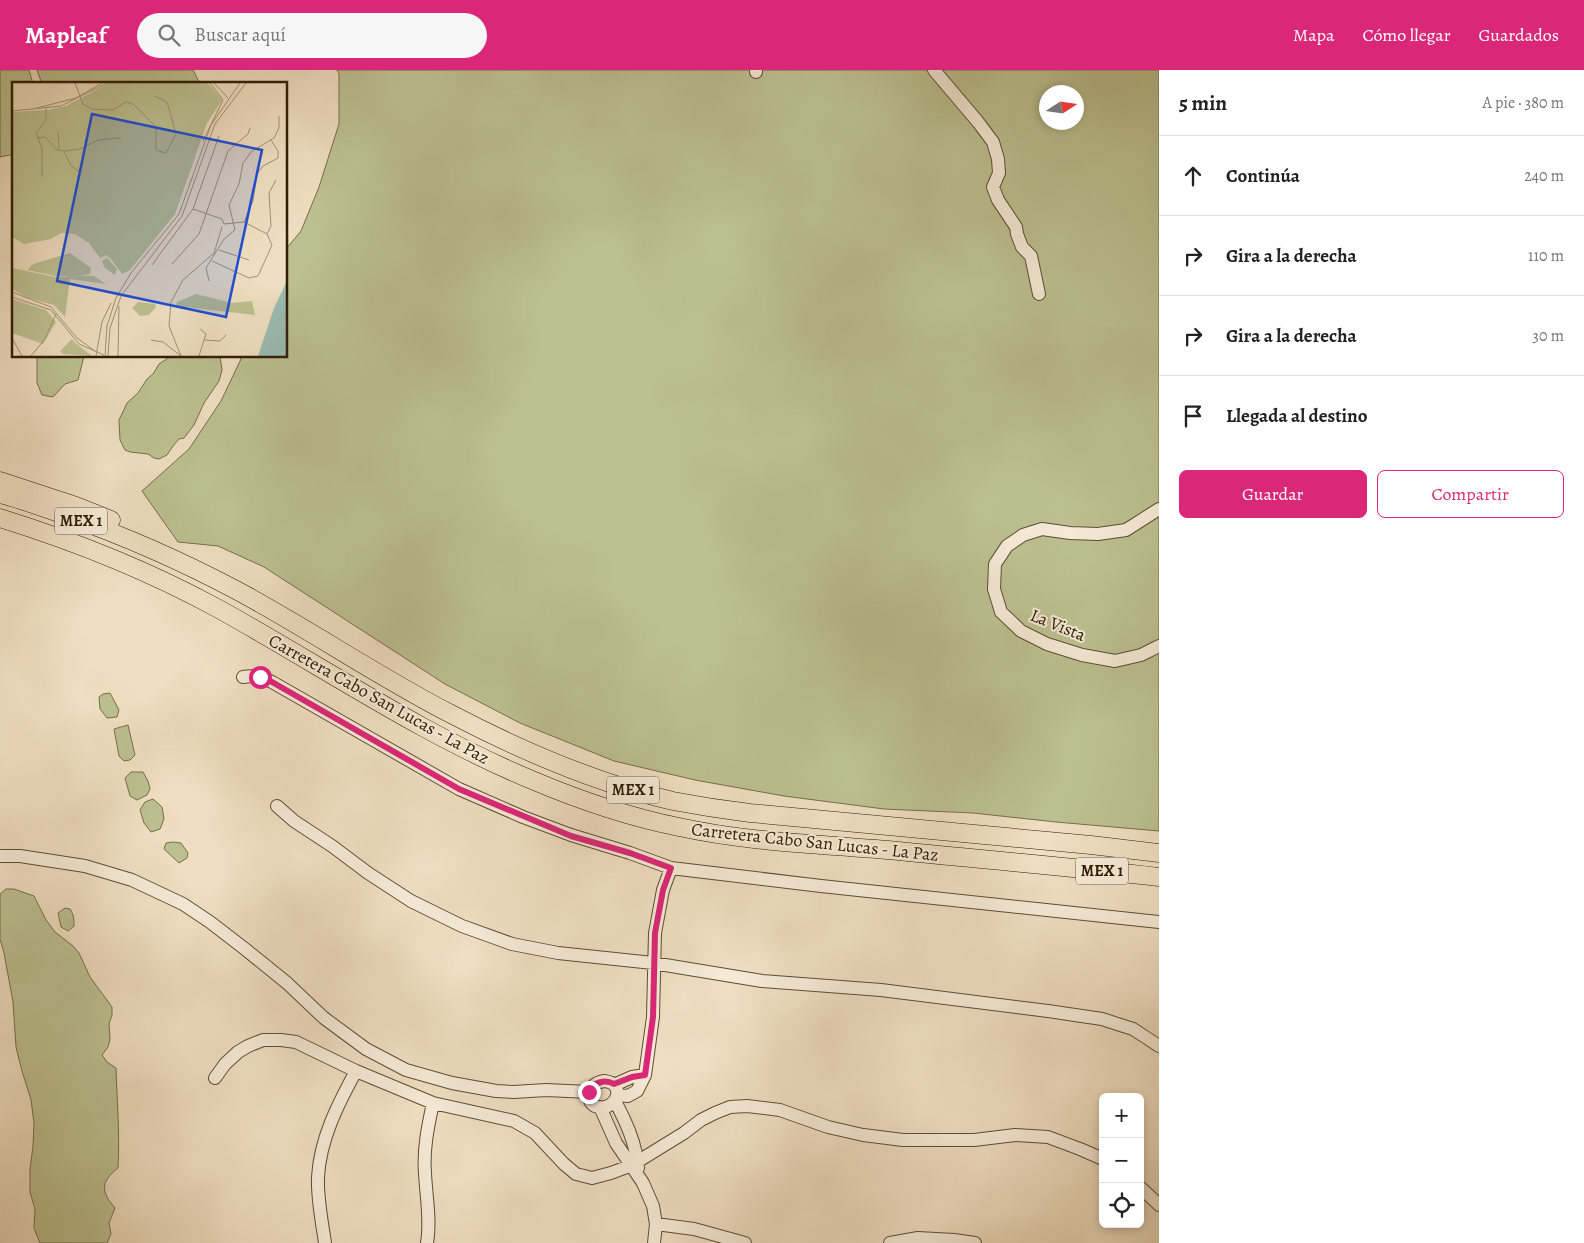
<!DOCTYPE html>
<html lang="es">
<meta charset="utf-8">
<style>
:root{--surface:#fff;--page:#f6f6f6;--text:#222;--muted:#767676;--line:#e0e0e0;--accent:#db2777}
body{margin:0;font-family:Alegreya,serif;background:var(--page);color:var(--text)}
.controls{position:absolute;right:15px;bottom:15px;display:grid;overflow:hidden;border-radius:8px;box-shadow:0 2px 8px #0003}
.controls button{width:45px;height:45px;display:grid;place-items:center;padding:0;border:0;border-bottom:1px solid var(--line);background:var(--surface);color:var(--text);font:25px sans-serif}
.compass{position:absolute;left:1039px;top:15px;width:45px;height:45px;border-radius:50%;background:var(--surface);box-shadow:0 2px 8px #0003;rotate:78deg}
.stop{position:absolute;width:15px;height:15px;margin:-11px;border:4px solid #db2777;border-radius:50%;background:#fff}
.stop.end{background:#db2777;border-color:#fff;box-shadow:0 1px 5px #0008}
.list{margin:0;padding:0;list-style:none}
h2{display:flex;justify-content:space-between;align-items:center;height:65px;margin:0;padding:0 20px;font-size:21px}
h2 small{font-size:16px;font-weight:400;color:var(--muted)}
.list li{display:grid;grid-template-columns:32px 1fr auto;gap:15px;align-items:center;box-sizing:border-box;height:80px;padding:0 20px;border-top:1px solid var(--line)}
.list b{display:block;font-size:19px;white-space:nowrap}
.list em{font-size:16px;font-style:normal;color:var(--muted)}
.actions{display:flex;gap:10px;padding:15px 20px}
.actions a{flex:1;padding:11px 0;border:1px solid var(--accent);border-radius:8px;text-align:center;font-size:18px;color:var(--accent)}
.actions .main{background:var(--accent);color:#fff}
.icon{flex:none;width:28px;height:28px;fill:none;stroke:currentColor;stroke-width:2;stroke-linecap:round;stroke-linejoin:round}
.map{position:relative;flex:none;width:1159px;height:1173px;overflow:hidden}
header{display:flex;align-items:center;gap:30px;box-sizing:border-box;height:70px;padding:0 25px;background:var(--accent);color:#fff}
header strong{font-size:24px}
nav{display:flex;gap:28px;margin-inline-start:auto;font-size:18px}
.search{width:350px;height:45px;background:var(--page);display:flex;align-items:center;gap:12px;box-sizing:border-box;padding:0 18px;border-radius:28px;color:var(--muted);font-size:19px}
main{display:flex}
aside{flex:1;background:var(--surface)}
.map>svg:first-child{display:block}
</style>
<header>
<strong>Mapleaf</strong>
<div class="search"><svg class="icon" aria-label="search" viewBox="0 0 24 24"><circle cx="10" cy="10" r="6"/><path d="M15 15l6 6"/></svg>Buscar aquí</div>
<nav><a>Mapa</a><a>Cómo llegar</a><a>Guardados</a></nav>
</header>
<main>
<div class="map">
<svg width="1159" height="1173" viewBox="0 0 1159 1173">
<rect width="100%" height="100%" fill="#efdec1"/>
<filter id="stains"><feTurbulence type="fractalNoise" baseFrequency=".004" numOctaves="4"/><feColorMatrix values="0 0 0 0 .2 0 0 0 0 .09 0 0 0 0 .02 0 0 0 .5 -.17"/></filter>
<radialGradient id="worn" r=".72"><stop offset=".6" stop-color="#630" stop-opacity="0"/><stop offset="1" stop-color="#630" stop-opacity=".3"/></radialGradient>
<!-- grass -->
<path fill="#bcc090" stroke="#766e4a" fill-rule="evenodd" d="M0,0h29l4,14h-19v70l-14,3z
M37,0h156l7,14h-158z
M337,0h822v761l-103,-9 -83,-9 -89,-4 -100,-13 -89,-16 -81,-19 -94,-38 -75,-39 -181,-117 -46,-21 -40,-4 -36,-51 47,-42 32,-48 20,-42 -3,-3h48v-107l15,-18 18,-44 20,-63v-50zM1046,22h30v30h-30z
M37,286h47l-6,24 -13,4 -12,13 -11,-2 -5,-12z
M171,286h49l2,14 -3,11 -15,22 -10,22 -10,13 -5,1 -6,7 -6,9 -8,4 -5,-1 -6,-4 -18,-2 -5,-2 -5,-10 -1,-20 8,-17 11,-10 9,-14 6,-5 6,-10z
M110,623l9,17 -2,7 -10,1 -7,-9 -1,-12 4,-3z
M128,655l7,30 -5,5 -6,1 -5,-5 -5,-27z
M131,702h12l5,9 2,8 -3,6 -10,5 -7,-4 -5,-18z
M153,729l9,8 2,12 -4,10 -9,3 -7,-9 -4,-13 5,-8z
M173,772l8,1 7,10 -1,5 -8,5 -15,-14 2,-6z
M6,819h8l20,7 12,24 9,12 18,14 6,7 11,24 22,30v8l-3,9 1,15 -2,8 -6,8 5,7 9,6c1,34 4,67 2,100 -18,14 -17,24 -3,40l-6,15 2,11 -4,9h-67l-6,-15 1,-19 -5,-17v-23l3,-23 1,-23 -3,-23 -9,-29 -6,-24 -3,-45 -9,-49 -4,-14v-45z
M65,838l5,1c4,6 4,10 4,17l-6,5 -7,-4 -3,-14z"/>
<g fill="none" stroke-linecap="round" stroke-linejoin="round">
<!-- minor casing -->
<g stroke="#604d34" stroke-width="14">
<path id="minor" d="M934,0l44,52 15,20 5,17 1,14 -6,14 5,13 18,27 1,7 5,13 9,9 8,38
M756,2v-2
M1159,439l-33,21 -28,4 -28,-1 -28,-4 -19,6 -16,11 -12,18 -1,25 7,23 20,19 26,13 35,11 33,6 26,-6 18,-9
M243,607c12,-2 19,0 29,5l187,107 64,28 48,18 59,18 41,15 150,18 338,36
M277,736l17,15 38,25 36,27 43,28 51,25 50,18 46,9 95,10 109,18 119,9 167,21 54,8 31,10 26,17
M0,786h20l65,10 47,14 51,24 27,18 35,27 42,34 37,35 42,31 40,21 46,13 44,8 18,1 32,-2 43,2
M215,1008l10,-14 13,-12 10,-6 15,-6h18l15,2 60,29 77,32 81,18 21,12 29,31 12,10 16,4 19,-5 21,-8 52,-32 17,-13 14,-7 15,-6 17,-1 33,4 48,17 35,8 40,5h71l41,-5 33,2 32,12 23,10
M604,1011c23,2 13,30 -6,26 -13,-3 -13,-23 6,-26z
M614,1015l18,-8 13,-2
M617,1025l11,1 9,-5 8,-16 8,-58 2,-84 8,-43 8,-22
M615,1031c11,21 21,42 23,67
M600,1037l16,36 27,40 10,23 3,18 -2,19
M1140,1117l19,18
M656,1154l38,5 51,14
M325,1173c-3,-21 -8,-45 -7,-66 2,-38 20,-73 38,-106
M427,1173c4,-23 -1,-47 -2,-70 -2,-23 3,-47 8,-70
M890,1173l28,-5 36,2 21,3"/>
</g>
<!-- highway casing -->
<g stroke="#301d05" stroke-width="19">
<path id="highway" d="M0,411l76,25 35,14
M0,424c24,6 47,15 70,23 60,21 111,44 166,73 73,39 141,86 215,124 67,35 148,70 222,87 26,5 52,9 77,12l341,32 68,8
M0,448c74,23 149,53 217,90 105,58 204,126 315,172 47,20 97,37 147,47 68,15 139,17 209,23 90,9 181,17 271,27"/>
</g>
<!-- minor -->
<use href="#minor" stroke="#f5ead7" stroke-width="12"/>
<!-- highway -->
<use href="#highway" stroke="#efdec1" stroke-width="18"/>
</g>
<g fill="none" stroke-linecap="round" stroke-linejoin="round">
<!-- route -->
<path stroke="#db2777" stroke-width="6" d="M260,607l12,5 187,107 112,47 59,17 41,15 -8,22 -8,43 -2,84 -8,58 -13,2 -18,7c-7,-4 -16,-3 -23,3l-2,5"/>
</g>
<g text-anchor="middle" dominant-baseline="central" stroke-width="4" stroke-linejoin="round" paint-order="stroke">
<!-- shield labels -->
<g fill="#f5ead7" stroke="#6b5a44" stroke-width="1">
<rect x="55" y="437.5" width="52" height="27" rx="4"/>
<rect x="607" y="706.5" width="52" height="27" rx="4"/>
<rect x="1076" y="787.5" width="52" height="27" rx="4"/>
</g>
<g font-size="16" font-weight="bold" fill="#301d05">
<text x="81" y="451">MEX 1</text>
<text x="633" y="720">MEX 1</text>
<text x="1102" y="801">MEX 1</text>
</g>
<!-- street labels -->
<g font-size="18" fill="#301d05" stroke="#f5ead7">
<text transform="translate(1058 555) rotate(22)">La Vista</text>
<text transform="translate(379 629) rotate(29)">Carretera Cabo San Lucas - La Paz</text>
<text transform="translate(815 772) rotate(6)">Carretera Cabo San Lucas - La Paz</text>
</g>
</g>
<!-- overview -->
<g transform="translate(12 12)">
<rect width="275" height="275" fill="#efdec1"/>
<path d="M97,1h99l14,17 -15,23 -32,91 -45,56 -8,4 -11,-15 -5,-4 -6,3 -11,-15 -14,-9 -14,-1 -10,6 -27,5 -12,-7v-125l37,-2 17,-4zM58,171l21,15 -1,6 -11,2h15l12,8 -36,-5 -5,38 -11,-12 -26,-7 -16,-9v-21l44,9 22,-1h-22l-29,-6 6,-6zM95,176l10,11 -2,6 -11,-8 -2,-6zM184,212l36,9 20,-2 3,14 -79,-9 1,-4zM0,217l34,11 10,12 -13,22 -31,-11zM126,220l17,2 1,3 -7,8 -9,1 -8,-8zM60,257l2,3 18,14 -29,-2 -3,-3z" fill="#bcc090"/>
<path d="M275,199v75h-29l16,-48z" fill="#9abcb4"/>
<path fill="none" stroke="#a39176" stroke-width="1" d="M63,1l8,21 9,5 21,1 13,-8 7,2 23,23v23l10,3 10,-19 -9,-32 -12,-6M202,1l14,15M25,26l39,-10 26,-15M0,29l49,-5 46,-23M46,49l1,19M25,56l8,-1 12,13 7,1 16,-2 18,-9 23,-2M191,59l20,-41 -13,-17M52,69l7,15 9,6M30,95v-29l-6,-15 10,-13v-12M181,127l29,10 2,5M232,140l9,-21 4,-27 6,-8 15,-8v-7l-7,-11M212,142l20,-2 23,12M207,168l30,10M200,179l37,17 9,-2 14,-31 -5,-11 4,-8 -2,-33 7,-13M160,182l27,-30 29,-83 20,-17 2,-6M140,183l41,-56 26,-73M197,199l-3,-13 18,-29 11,-9 -6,-25 10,-21 4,-21 9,-12 22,-13 5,-10v-12M0,210l39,15 26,31 18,13M0,215l39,13 28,34 25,11M0,256l10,18M139,258l12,2 18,14M192,258l16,1 6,-6M19,274l14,-17 11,-25M84,274l6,-34 9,-19M93,274l2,-30 9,-28 15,-25 48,-59 32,-89 29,-42M96,274l2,-28 11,-32 61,-80 33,-92 31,-41M106,274l1,-50M169,274l-12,-30 2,-24 12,-22 31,-27 8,-26M187,274l7,-22 -6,-5"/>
<path fill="#1d4ed8" fill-opacity="0.15" stroke="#1d4ed8" stroke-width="2.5" d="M80,32l170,36 -36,167 -169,-36z"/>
<rect width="275" height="275" fill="none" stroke="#301d05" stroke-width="2.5"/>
</g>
<rect width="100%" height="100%" filter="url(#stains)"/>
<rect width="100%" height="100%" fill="url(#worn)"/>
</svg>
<div class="controls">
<button>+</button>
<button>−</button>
<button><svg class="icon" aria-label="locate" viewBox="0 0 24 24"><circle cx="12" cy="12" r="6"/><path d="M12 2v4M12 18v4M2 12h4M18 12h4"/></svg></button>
</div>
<svg class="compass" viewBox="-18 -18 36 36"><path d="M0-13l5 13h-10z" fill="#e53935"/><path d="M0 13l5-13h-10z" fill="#767676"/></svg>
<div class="stop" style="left:260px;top:607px"></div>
<div class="stop end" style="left:589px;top:1022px"></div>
</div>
<aside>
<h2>5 min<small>A pie · 380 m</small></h2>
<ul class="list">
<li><svg class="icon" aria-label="ahead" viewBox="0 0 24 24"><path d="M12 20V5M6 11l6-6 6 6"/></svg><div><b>Continúa</b></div><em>240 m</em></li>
<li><svg class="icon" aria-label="right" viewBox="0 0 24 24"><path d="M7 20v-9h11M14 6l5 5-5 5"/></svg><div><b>Gira a la derecha</b></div><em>110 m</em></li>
<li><svg class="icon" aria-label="right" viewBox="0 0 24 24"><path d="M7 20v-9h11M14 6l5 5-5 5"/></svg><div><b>Gira a la derecha</b></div><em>30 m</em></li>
<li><svg class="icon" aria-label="arrive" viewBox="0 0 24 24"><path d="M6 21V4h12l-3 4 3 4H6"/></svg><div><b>Llegada al destino</b></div></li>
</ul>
<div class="actions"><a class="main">Guardar</a><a>Compartir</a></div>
</aside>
</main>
